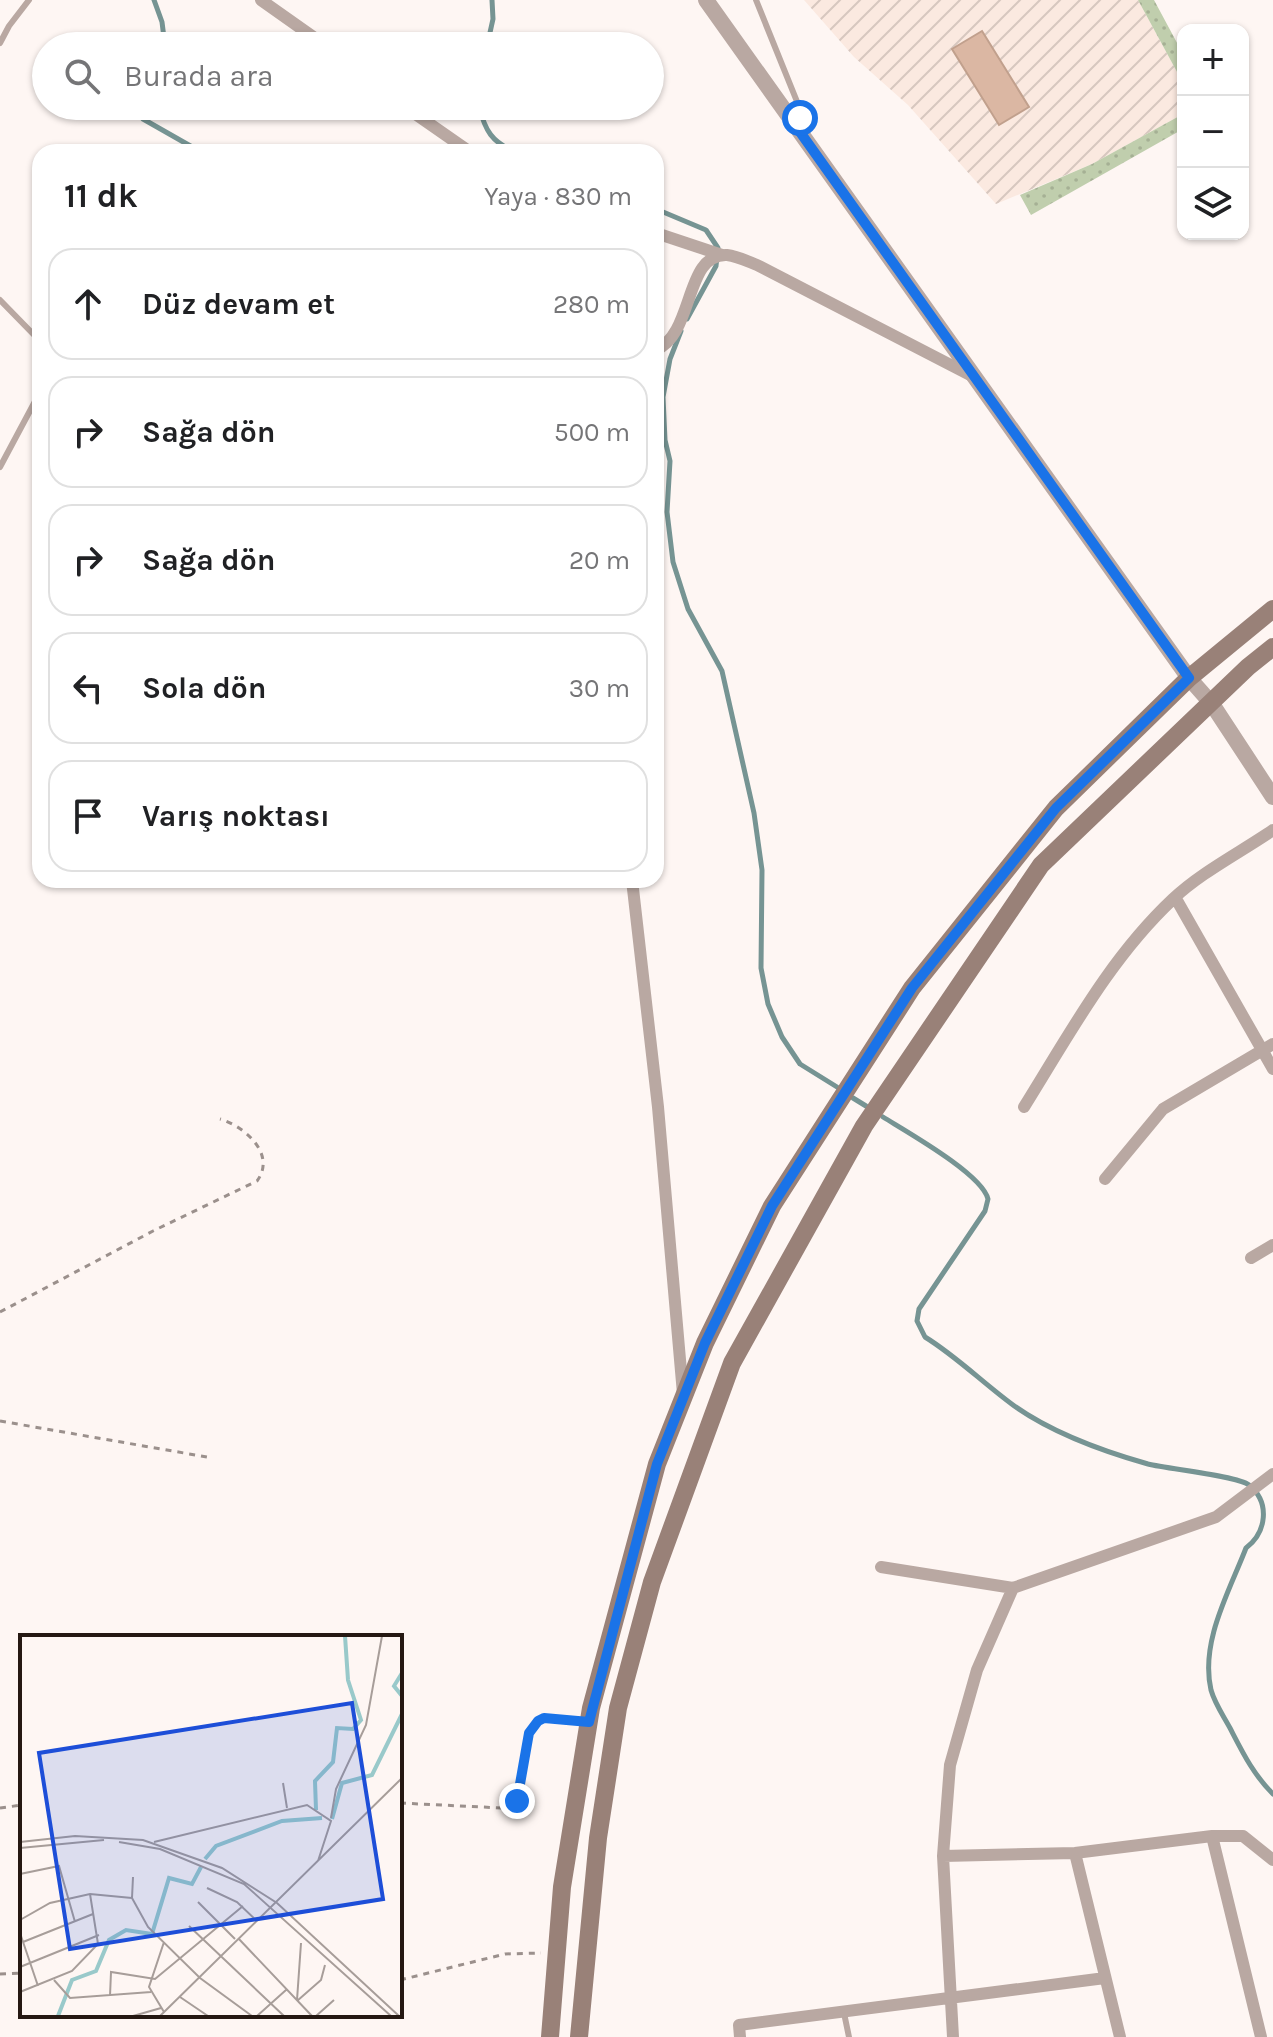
<!DOCTYPE html>
<html lang="tr">
<meta charset="utf-8">
<style>
:root{--surface:#fff;--page:#f2f2f2;--text:#202124;--muted:#757577;--line:#e0e0e0}
body{margin:0;font-family:Karla,sans-serif;background:var(--page);color:var(--text)}
.controls{position:absolute;right:24px;top:24px;display:grid;overflow:hidden;border-radius:16px;box-shadow:0 2px 6px #0004}
.controls button{width:72px;height:72px;display:grid;place-items:center;padding:0;border:0;border-bottom:2px solid var(--line);background:var(--surface);color:var(--text);font:40px sans-serif}
.stop{position:absolute;width:24px;height:24px;margin:-18px;border:6px solid #1a73e8;border-radius:50%;background:#fff}
.stop.end{background:#1a73e8;border-color:#fff;box-shadow:0 2px 8px #0008}
.list{margin:0;padding:0;list-style:none}
h2{display:flex;justify-content:space-between;align-items:center;height:104px;margin:0;padding:0 32px;font-size:34px}
h2 small{font-size:26px;font-weight:400;color:var(--muted)}
.list li{display:grid;grid-template-columns:52px 1fr auto;gap:24px;align-items:center;box-sizing:border-box;height:112px;margin:0 16px 16px;padding:0 16px;border:2px solid var(--line);border-radius:24px}
.list b{display:block;font-size:30px;white-space:nowrap}
.list em{font-size:26px;font-style:normal;color:var(--muted)}
.icon{flex:none;width:44px;height:44px;fill:none;stroke:currentColor;stroke-width:2;stroke-linecap:round;stroke-linejoin:round}
.map{position:relative;flex:none;width:1273px;height:2037px;overflow:hidden}
.search{position:absolute;background:var(--surface);box-shadow:0 2px 6px #0004;left:32px;top:32px;width:632px;height:88px;display:flex;align-items:center;gap:20px;box-sizing:border-box;padding:0 28px;border-radius:44px;color:var(--muted);font-size:30px}
.panel{position:absolute;background:var(--surface);box-shadow:0 2px 6px #0004;left:32px;top:144px;width:632px;height:744px;border-radius:24px}
.map>svg:first-child{display:block}
</style>
<div class="map">
<svg width="1273" height="2037" viewBox="0 0 1273 2037">
<defs>
<pattern id="industrial-furrows" width="10" height="10" patternUnits="userSpaceOnUse" patternTransform="scale(2)"><rect width="10" height="10" fill="#fbe9e0"/><path d="M-1 1l2-2M0 10L10 0M9 11l2-2" fill="none" stroke="#d7c7bf"/></pattern>
<pattern id="grass-dots" width="8" height="8" patternUnits="userSpaceOnUse" patternTransform="scale(2)"><rect width="8" height="8" fill="#c0cead"/><path d="M2 2h.1M6 6h.1" fill="none" stroke="#a5b094" stroke-width="1.8" stroke-linecap="round"/></pattern>
</defs>
<rect width="100%" height="100%" fill="#fef6f3"/>
<!-- industrial -->
<path fill="url(#industrial-furrows)" d="M804,0h334l45,83v31l-91,50 -96,40 -88,-99 -54,-48z"/>
<!-- grass -->
<path fill="url(#grass-dots)" d="M1138,0h16l29,54v29z
M1183,114v15l-152,86 -11,-20 72,-31z"/>
<g fill="none" stroke-linecap="round" stroke-linejoin="round">
<!-- stream -->
<path stroke="#769493" stroke-width="5" d="M154,0l8,22 3,24
M487,46l6,-27 -1,-19
M151,106l-8,13 58,33
M479,106c6,25 13,36 36,46
M656,209l50,21 12,18 -2,18 -29,53
M681,331l-11,28 -7,38 2,43 5,21 -3,51 6,50 15,47 34,62 32,142 8,57 -1,98 7,36 14,33 18,27 37,23
M853,1098l13,8
M883,1117c24,15 99,57 105,82l-3,12 -66,98 -2,12 8,16c31,19 58,46 88,68 39,28 89,46 135,59 20,5 90,12 101,21 22,18 17,48 -3,63 -17,44 -46,94 -35,142 4,14 12,25 19,38 13,25 23,46 43,66"/>
</g>
<!-- building -->
<path fill="#dbb7a3" stroke="#c1a08d" stroke-width="2" d="M982,31l47,76 -30,18 -47,-76z"/>
<g fill="none" stroke-linecap="round" stroke-linejoin="round">
<!-- path -->
<path stroke="#9b908c" stroke-width="3" stroke-dasharray="6 6" stroke-linecap="butt" d="M0,1312l153,-81 104,-50c20,-27 -13,-55 -37,-62
M0,1421l207,36
M400,1803l102,5c37,-6 8,-73 42,-90l29,3
M0,1808l22,-3
M0,1974l22,-1
M400,1980l105,-26 36,-1"/>
<!-- service -->
<path stroke="#b9a8a2" stroke-width="6" d="M756,0l44,109 -2,13
M0,43l9,-17 20,-26
M0,300l40,41
M0,467l40,-75
M844,2013l5,24"/>
<!-- minor -->
<path stroke="#b9a8a2" stroke-width="12" d="M261,0l65,46
M404,106l66,46
M656,233l66,22
M656,350c39,-17 28,-97 71,-95 10,1 20,6 30,10l215,111
M632,880l26,227 25,287
M1175,897l98,172
M1024,1107c45,-72 86,-149 149,-208 27,-26 68,-47 100,-69
M1105,1179l58,-70 110,-65
M1251,1258l22,-13
M881,1567l132,21 203,-71 57,-43
M1212,1836l49,201
M1075,1853l45,184
M943,1856l132,-3 137,-17h31l30,24
M740,2037l-1,-12 366,-47
M953,2037l-10,-181 7,-91 27,-95 36,-82"/>
<!-- tertiary -->
<path stroke="#b9a8a2" stroke-width="16" d="M706,0l483,678 23,26 61,93"/>
<!-- secondary -->
<path stroke="#998178" stroke-width="18" d="M550,2037l12,-150 29,-179 66,-244 48,-121 67,-137 140,-218 144,-180 133,-130 84,-69
M579,2037l19,-199 20,-130 34,-126 80,-219 132,-237 177,-261 207,-198 25,-20"/>
</g>
<g fill="none" stroke-linecap="round" stroke-linejoin="round">
<!-- route -->
<path stroke="#1a73e8" stroke-width="10" d="M517,1801l12,-68 9,-12 6,-3 45,4 68,-258 48,-121 67,-137 140,-218 144,-180 133,-130 -394,-553 5,-7"/>
</g>
<!-- overview -->
<g transform="translate(20 1635)">
<rect width="382" height="382" fill="#fef6f3"/>
<path fill="none" stroke="#99c9ca" stroke-width="4" d="M382,38l-8,13 8,10M296,175l-1,-29 18,-19 4,-34 16,1 8,-9 -13,-40 -3,-44M312,184l10,-36 30,-8 30,-61M185,224l11,-13 66,-25 40,-3M38,381l14,-36 24,-9 13,-31 17,-10 26,4 17,-56 23,6 9,-17"/>
<path fill="none" stroke="#a79d99" stroke-width="2" d="M263,148l4,25M311,183l5,-29 30,-64 16,-89M0,207l55,-6 68,4 79,28 55,35 122,113M99,207l41,7 84,35 147,132M134,207l153,-37 24,16 -13,40M0,213l84,-8M0,239l39,-8 16,56M113,242l-1,21 16,29 52,51 52,38M187,253l30,14 20,19M178,267l37,37M0,285l30,-17 40,-9 42,4M169,291l95,90M0,298l18,53M218,303l74,78M3,307l70,-28M144,307l-15,45 15,25M0,332l79,-32M34,345l16,18 81,-6M0,357l52,-21 26,-27 -8,-50M90,361l1,-24 44,7 88,-73M160,362l28,19M277,365l4,-57M277,366l24,-21 4,-15M113,381l28,-8M140,381l242,-238M237,381l29,-26M296,381l18,-16"/>
<path fill="#1d4ed8" fill-opacity="0.15" stroke="#1d4ed8" stroke-width="4" d="M332,68l31,196 -313,50 -31,-196z"/>
<rect width="382" height="382" fill="none" stroke="#251812" stroke-width="4"/>
</g>
</svg>
<div class="controls">
<button>+</button>
<button>−</button>
<button><svg class="icon" aria-label="layers" viewBox="0 0 24 24"><path d="M12 4l9 5-9 5-9-5zM3 14l9 5 9-5"/></svg></button>
</div>
<div class="stop" style="left:800px;top:118px"></div>
<div class="stop end" style="left:517px;top:1801px"></div>
<div class="search"><svg class="icon" aria-label="search" viewBox="0 0 24 24"><circle cx="10" cy="10" r="6"/><path d="M15 15l6 6"/></svg>Burada ara</div>
<section class="panel">
<h2>11 dk<small>Yaya · 830 m</small></h2>
<ul class="list">
<li><svg class="icon" aria-label="ahead" viewBox="0 0 24 24"><path d="M12 20V5M6 11l6-6 6 6"/></svg><div><b>Düz devam et</b></div><em>280 m</em></li>
<li><svg class="icon" aria-label="right" viewBox="0 0 24 24"><path d="M7 20v-9h11M14 6l5 5-5 5"/></svg><div><b>Sağa dön</b></div><em>500 m</em></li>
<li><svg class="icon" aria-label="right" viewBox="0 0 24 24"><path d="M7 20v-9h11M14 6l5 5-5 5"/></svg><div><b>Sağa dön</b></div><em>20 m</em></li>
<li><svg class="icon" aria-label="left" viewBox="0 0 24 24"><path d="M17 20v-9H6M10 6l-5 5 5 5"/></svg><div><b>Sola dön</b></div><em>30 m</em></li>
<li><svg class="icon" aria-label="arrive" viewBox="0 0 24 24"><path d="M6 21V4h12l-3 4 3 4H6"/></svg><div><b>Varış noktası</b></div></li>
</ul>
</section>
</div>
